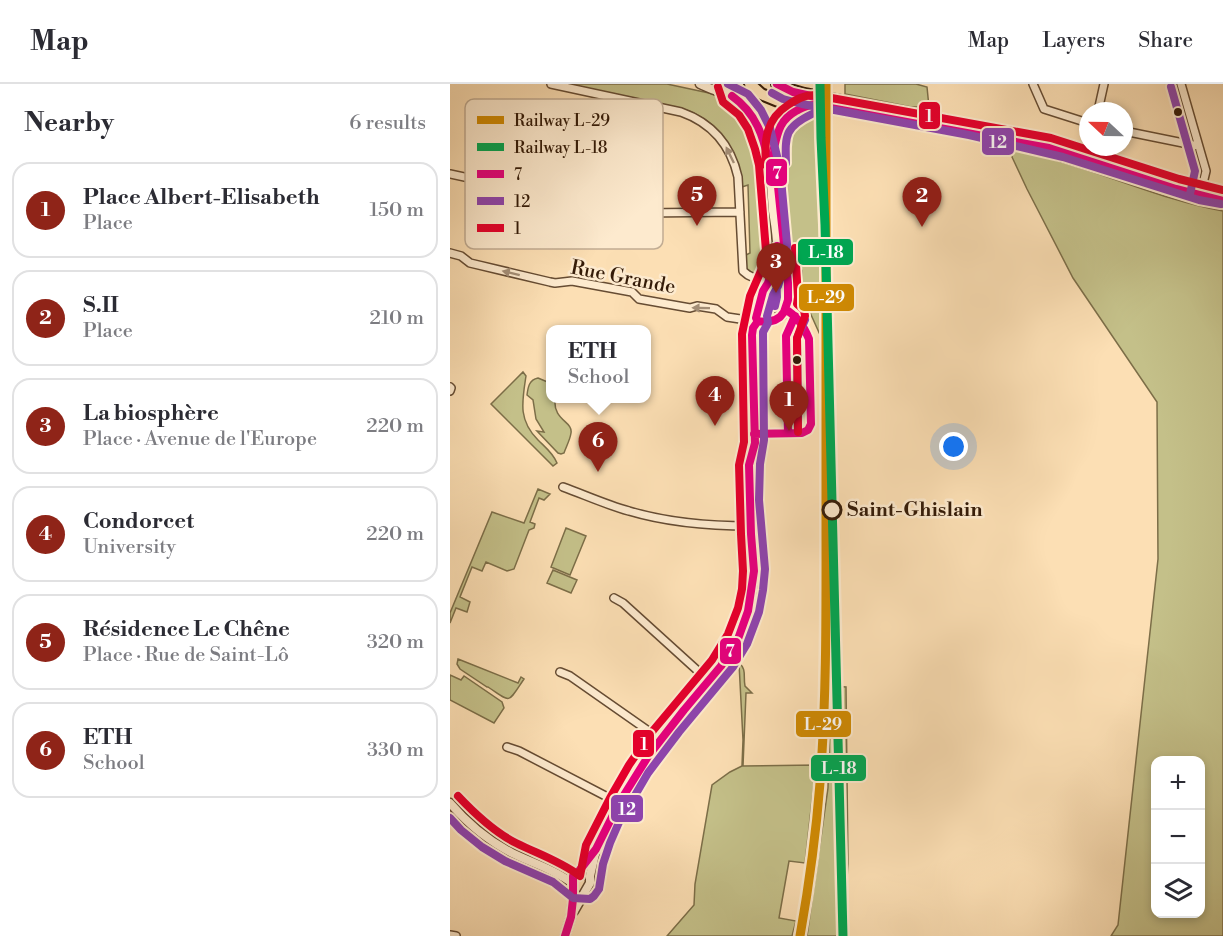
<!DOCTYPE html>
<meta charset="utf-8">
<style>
:root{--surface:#fff;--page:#f2f2f3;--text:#2b2b33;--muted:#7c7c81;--line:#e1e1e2;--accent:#8f2418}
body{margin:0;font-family:"Libre Bodoni",serif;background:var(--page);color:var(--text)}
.controls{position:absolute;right:18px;bottom:18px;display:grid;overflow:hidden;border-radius:12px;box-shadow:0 3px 9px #0003}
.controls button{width:54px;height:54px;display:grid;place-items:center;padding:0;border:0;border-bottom:2px solid var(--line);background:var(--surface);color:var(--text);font:30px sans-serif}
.compass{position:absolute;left:629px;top:18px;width:54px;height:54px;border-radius:50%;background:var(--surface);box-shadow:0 3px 9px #0003;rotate:292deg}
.you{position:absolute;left:504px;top:363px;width:21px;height:21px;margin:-15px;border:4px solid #fff;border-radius:50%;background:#1a73e8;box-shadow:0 0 0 9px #1a73e833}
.badge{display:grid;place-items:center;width:39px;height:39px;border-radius:50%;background:var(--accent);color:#fff;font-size:20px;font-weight:700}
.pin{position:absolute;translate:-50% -50px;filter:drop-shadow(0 2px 3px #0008)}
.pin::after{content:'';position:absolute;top:32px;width:21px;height:18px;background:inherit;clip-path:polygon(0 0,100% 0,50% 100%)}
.popup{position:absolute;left:96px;top:241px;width:105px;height:78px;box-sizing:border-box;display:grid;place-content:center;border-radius:12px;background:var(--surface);filter:drop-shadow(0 2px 4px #0005);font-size:20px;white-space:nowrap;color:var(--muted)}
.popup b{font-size:22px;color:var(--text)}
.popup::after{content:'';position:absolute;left:50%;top:100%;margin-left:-12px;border:12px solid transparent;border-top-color:var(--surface)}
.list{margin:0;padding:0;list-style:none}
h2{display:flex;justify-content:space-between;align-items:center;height:78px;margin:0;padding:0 24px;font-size:26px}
h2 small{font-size:20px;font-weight:400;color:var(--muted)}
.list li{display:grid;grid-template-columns:39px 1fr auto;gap:18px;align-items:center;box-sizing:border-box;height:96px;margin:0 12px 12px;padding:0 12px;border:2px solid var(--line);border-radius:18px}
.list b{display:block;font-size:22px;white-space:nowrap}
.list p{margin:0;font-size:20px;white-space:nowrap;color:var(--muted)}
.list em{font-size:20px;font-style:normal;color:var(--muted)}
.icon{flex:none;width:33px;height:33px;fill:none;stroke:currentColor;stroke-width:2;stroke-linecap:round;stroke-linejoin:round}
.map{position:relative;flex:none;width:773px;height:852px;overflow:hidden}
header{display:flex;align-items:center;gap:36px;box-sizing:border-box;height:84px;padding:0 30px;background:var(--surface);border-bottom:2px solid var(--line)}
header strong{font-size:28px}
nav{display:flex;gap:33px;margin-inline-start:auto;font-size:21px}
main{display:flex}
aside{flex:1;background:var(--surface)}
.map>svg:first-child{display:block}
</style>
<header>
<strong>Map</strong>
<nav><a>Map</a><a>Layers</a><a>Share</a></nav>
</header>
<main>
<aside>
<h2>Nearby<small>6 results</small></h2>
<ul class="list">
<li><span class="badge">1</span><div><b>Place Albert-Elisabeth</b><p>Place</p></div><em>150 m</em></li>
<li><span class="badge">2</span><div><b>S.II</b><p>Place</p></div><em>210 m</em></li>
<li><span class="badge">3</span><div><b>La biosphère</b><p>Place · Avenue de l'Europe</p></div><em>220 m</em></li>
<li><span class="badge">4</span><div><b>Condorcet</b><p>University</p></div><em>220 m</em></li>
<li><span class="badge">5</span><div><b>Résidence Le Chêne</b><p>Place · Rue de Saint-Lô</p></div><em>320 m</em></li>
<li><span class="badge">6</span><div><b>ETH</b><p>School</p></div><em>330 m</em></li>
</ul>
</aside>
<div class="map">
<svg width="773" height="852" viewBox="0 0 773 852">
<rect width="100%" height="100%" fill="#fcdfb4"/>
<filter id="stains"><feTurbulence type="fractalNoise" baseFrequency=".00333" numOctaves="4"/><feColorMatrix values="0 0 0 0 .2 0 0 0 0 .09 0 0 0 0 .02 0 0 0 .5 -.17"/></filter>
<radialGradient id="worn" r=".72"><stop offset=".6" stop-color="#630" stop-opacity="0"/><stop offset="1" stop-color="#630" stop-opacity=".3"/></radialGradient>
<!-- green -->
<path fill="#c4c089" stroke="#7c6e48" stroke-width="1.5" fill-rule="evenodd" d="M116,0h101l42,9 19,7 10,6 8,7 6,11 9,21 3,14 9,90c-2,16 -9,36 -27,19l-2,-12 6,-3 -2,-68 -6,2c-5,-35 -18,-61 -53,-76 -14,-5 -31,-7 -46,-10 -26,-6 -51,-11 -77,-17z
M395,0h71l11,3 2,20h-18l-66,-13z
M359,28l12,2v223l-13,-29 -6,-19v-18l-10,-22 -10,-99c0,-18 10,-31 27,-38z
M563,66c72,13 138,48 210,61v725h-112l7,-11 40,-366 -1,-157 -84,-124 -46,-89 -15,-32zM750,676v154h-44v-154z
M327,200c13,8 4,30 -9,31 -10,-7 -2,-18 2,-28z
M73,288l3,4c-4,26 -8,44 12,64 7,7 15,13 19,23l-4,3 -62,-62z
M88,294l12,5v15l5,1c-2,22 18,22 16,34 -1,7 -5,14 -7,20l-3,1 -3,-1 -21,-22 7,1 -8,-13 -3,-19 -6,-5c1,-8 2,-15 11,-17z
M88,405l12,5 -6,6 -5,-2 -9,24 5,2 -1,4 -5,2 -15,39 -7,2 -21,-9 -4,9 -10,-4 -12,30 10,5 -3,10 -11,-4 -6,15v-10l42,-101 32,11z
M116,444l20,8 -16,39 -19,-8z
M103,486l24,10 -6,13 -24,-10z
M8,575l60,24 3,-6 3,2c-17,25 -12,24 -36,8h-1l-27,-18 -3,-5z
M289,579c8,6 4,14 6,23l7,7h-6l-3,73 73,-1 -11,98 -16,-2 -10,57 17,3 -4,15h-125l27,-31 1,-21 17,-99 18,-13 12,-6 1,-26z
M0,591l11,5 3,-4 38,26 2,6 -10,15 -44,-23z
M381,602l15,1 2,177 -5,72h-36l21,-148z"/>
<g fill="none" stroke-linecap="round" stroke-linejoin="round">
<!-- minor casing -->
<g stroke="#664c33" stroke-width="10">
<path id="minor" d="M101,0l130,28c31,11 50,34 57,65l5,94 5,4 19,9
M583,0l11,25 44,14
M731,0l25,87 -6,25
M648,27l6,-27
M674,47l74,15
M0,90l167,36 24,3 99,-1
M0,169l11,3 9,7 80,19 5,1 17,-2 60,11 7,7 51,9 7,-2 19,3 11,8 20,3 9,-2
M0,303l1,1 -1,3
M113,403c22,8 44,18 66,24 40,12 80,15 121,15
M164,514l9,5 86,78
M110,588l10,4 90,63
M57,663l12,4 100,52
M0,851l6,1"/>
</g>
<!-- tertiary casing -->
<g stroke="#664c33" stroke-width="11">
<path id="tertiary" d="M250,0c15,8 32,9 45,22 26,26 25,70 28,105 2,13 5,28 4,41 -1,11 -6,21 -9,31
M268,0c22,5 40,19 48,41 3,8 4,15 8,23
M308,237c28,4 31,-14 30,-38l-14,-135c5,-27 10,-31 33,-43
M308,237l-2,-3c3,-15 10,-54 32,-35
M0,719c17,20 39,38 62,50 20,10 42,16 60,30
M124,827l16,-28v-7l5,-22
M115,852l6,-19 2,-18v-13l-1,-6 1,-4 6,-5 17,-22 23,-46 30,-48 35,-45 37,-44 17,-27 10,-28 4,-20 2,-20 -1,-22 -2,-15 -2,-69 6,-22 -3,-108 1,-7 5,-7"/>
</g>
<!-- primary casing -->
<g stroke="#341b08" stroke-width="14">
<path id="primary" d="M300,0l11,10 17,7 69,9 202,38 127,41 47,12
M327,0l10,5 17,5 110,21
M494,36l43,9"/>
</g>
<!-- minor -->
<use href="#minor" stroke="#fdeace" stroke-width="7"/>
<!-- tertiary -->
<use href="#tertiary" stroke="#fdeace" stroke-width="8"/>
<!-- primary -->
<use href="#primary" stroke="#fcdfb4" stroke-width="10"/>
<!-- bus-1 casing -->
<g stroke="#fdeace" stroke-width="12">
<path id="bus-1" d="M327,0l16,8 36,8
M282,12c24,17 32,41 37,69
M308,237l9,1 8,-2 5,-3 4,-5 4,-12v-17l-14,-135c4,-17 6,-28 22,-37 6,-3 10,-6 18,-6l235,43 127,41 47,12
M308,237l-2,-3 7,-27 5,-8 8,-24 1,-13
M338,348l-2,-96 9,-20
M304,350l48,-1 6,-3 3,-6 -2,-85c-5,-13 -12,-23 -24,-30
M115,852l6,-19 2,-18v-23l6,-5 17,-22 23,-46 30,-48 35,-45 37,-44 17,-27 10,-28 6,-40 -3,-37 -2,-69 6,-22 -3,-108 1,-7 5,-7"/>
</g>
<!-- bus-2 casing -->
<g stroke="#fdeace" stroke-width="12">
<path id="bus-2" d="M721,3l24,84 -5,23
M322,9l11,6 19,5 167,31 94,22 136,43 22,4
M336,79c-1,-28 -1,-36 26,-49
M325,166l2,47 -2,9
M348,348l-1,-94 8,-18
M0,734l11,12 21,17 23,14 48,21 20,16 17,1 4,-3 5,-7 4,-25 7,-21 10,-23 14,-23 14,-24 31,-41 54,-65 14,-23 12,-32 4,-22 2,-21 -6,-69 1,-36 4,-24 -1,-104v-4l5,-9 -1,-7 6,-21 5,-9 8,-26 1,-16 -7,-76 -10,-40 -9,-18 -13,-16 -20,-10"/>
</g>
<!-- bus-3 casing -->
<g stroke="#fdeace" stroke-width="12">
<path id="bus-3" d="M316,81c-2,-25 0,-46 22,-60 9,-6 16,-10 27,-10l236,43 128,41 44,11
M345,164l3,49 -1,7 7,6 1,6 -8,22 1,94
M8,712c17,18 36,36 58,47 22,11 44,18 64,33l6,-31 24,-47 19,-33 22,-32 61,-73 16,-26 10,-26 4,-19 1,-18 -2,-37 -2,-69 5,-23 -2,-108 8,-38 13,-30 3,-15 -7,-86 -4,-16 -7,-20 -9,-14 -16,-13 -5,-15"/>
</g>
<!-- bus-1 -->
<use href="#bus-1" stroke="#e5007d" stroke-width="8"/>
<!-- bus-2 -->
<use href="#bus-2" stroke="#8e44ad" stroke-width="8"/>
<!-- bus-3 -->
<use href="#bus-3" stroke="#e4002b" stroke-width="8"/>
<!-- rail-1 casing -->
<g stroke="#fdeace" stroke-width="14">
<path id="rail-1" d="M350,852c9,-51 16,-102 20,-153 7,-91 6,-182 6,-272 1,-143 0,-285 0,-427"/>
</g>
<!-- rail-2 casing -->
<g stroke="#fdeace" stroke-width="14">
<path id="rail-2" d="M370,0l1,54 4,87 18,711"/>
</g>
<!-- rail-1 -->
<use href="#rail-1" stroke="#d08a02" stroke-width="9"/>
<!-- rail-2 -->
<use href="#rail-2" stroke="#00a651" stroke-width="9"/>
</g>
<!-- one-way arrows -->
<defs><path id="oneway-solid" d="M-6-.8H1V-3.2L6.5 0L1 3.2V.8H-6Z" transform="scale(1.5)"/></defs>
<g fill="#a38d75">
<use href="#oneway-solid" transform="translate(280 71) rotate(-116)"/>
<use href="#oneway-solid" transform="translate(61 189) rotate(-166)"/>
<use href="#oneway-solid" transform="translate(251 224) rotate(-179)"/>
</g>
<!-- markers -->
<g fill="#341b08" stroke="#fdeace" stroke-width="2">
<circle cx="728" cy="28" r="5"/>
<circle cx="347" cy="276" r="5"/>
</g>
<circle fill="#fdeace" stroke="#341b08" stroke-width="3" cx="382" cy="426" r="9"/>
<g text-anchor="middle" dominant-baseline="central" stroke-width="5" stroke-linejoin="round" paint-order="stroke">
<!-- street labels -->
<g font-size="20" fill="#341b08" stroke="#fdeace">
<text transform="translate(173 194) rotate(11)">Rue Grande</text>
</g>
<!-- stop labels -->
<g font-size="20" font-weight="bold" fill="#341b08" stroke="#fdeace" text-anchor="start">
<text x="397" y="426">Saint-Ghislain</text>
</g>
</g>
<!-- legend -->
<rect x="15" y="15" width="198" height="150" rx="9" fill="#fdeace" stroke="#c1ac93" stroke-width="1.5"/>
<rect x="27" y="32" width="27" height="8" fill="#d08a02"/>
<rect x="27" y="59" width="27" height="8" fill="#00a651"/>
<rect x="27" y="86" width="27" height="8" fill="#e5007d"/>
<rect x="27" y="113" width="27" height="8" fill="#8e44ad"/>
<rect x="27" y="140" width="27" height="8" fill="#e4002b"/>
<g font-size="16" fill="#341b08">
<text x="64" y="42">Railway L-29</text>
<text x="64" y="69">Railway L-18</text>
<text x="64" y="96">7</text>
<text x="64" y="123">12</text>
<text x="64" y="150">1</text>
</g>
<g stroke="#fdeace" stroke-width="2">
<rect x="468" y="17" width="23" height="29" rx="6" fill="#e4002b"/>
<rect x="531" y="43" width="34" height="29" rx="6" fill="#8e44ad"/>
<rect x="315" y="74" width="23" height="29" rx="6" fill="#e5007d"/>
<rect x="347" y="154" width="57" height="28" rx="6" fill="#00a651"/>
<rect x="348" y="199" width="57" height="29" rx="6" fill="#d08a02"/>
<rect x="269" y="553" width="23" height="28" rx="6" fill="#e5007d"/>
<rect x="345" y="626" width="57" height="28" rx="6" fill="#d08a02"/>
<rect x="182" y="645" width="23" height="29" rx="6" fill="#e4002b"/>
<rect x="360" y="670" width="57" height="28" rx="6" fill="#00a651"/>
<rect x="160" y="710" width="34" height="29" rx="6" fill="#8e44ad"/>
</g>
<g font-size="16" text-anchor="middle" font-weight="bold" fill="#fff">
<text x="479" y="38">1</text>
<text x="548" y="64">12</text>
<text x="327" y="95">7</text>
<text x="376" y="174">L-18</text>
<text x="376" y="219">L-29</text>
<text x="280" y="573">7</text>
<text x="373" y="646">L-29</text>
<text x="194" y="666">1</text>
<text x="389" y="690">L-18</text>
<text x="177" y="731">12</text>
</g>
<rect width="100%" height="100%" filter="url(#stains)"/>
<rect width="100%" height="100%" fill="url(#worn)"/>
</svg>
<div class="controls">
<button>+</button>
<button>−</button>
<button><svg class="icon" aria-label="layers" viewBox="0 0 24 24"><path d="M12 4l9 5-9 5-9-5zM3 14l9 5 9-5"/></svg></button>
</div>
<svg class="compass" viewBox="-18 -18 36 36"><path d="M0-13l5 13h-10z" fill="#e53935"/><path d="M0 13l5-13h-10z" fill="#7c7c81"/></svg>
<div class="you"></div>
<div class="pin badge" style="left:339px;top:347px">1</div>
<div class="pin badge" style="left:472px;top:143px">2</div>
<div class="pin badge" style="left:326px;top:209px">3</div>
<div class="pin badge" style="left:265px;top:342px">4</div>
<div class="pin badge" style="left:247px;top:142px">5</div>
<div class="pin badge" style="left:148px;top:388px">6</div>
<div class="popup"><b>ETH</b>School</div>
</div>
</main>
